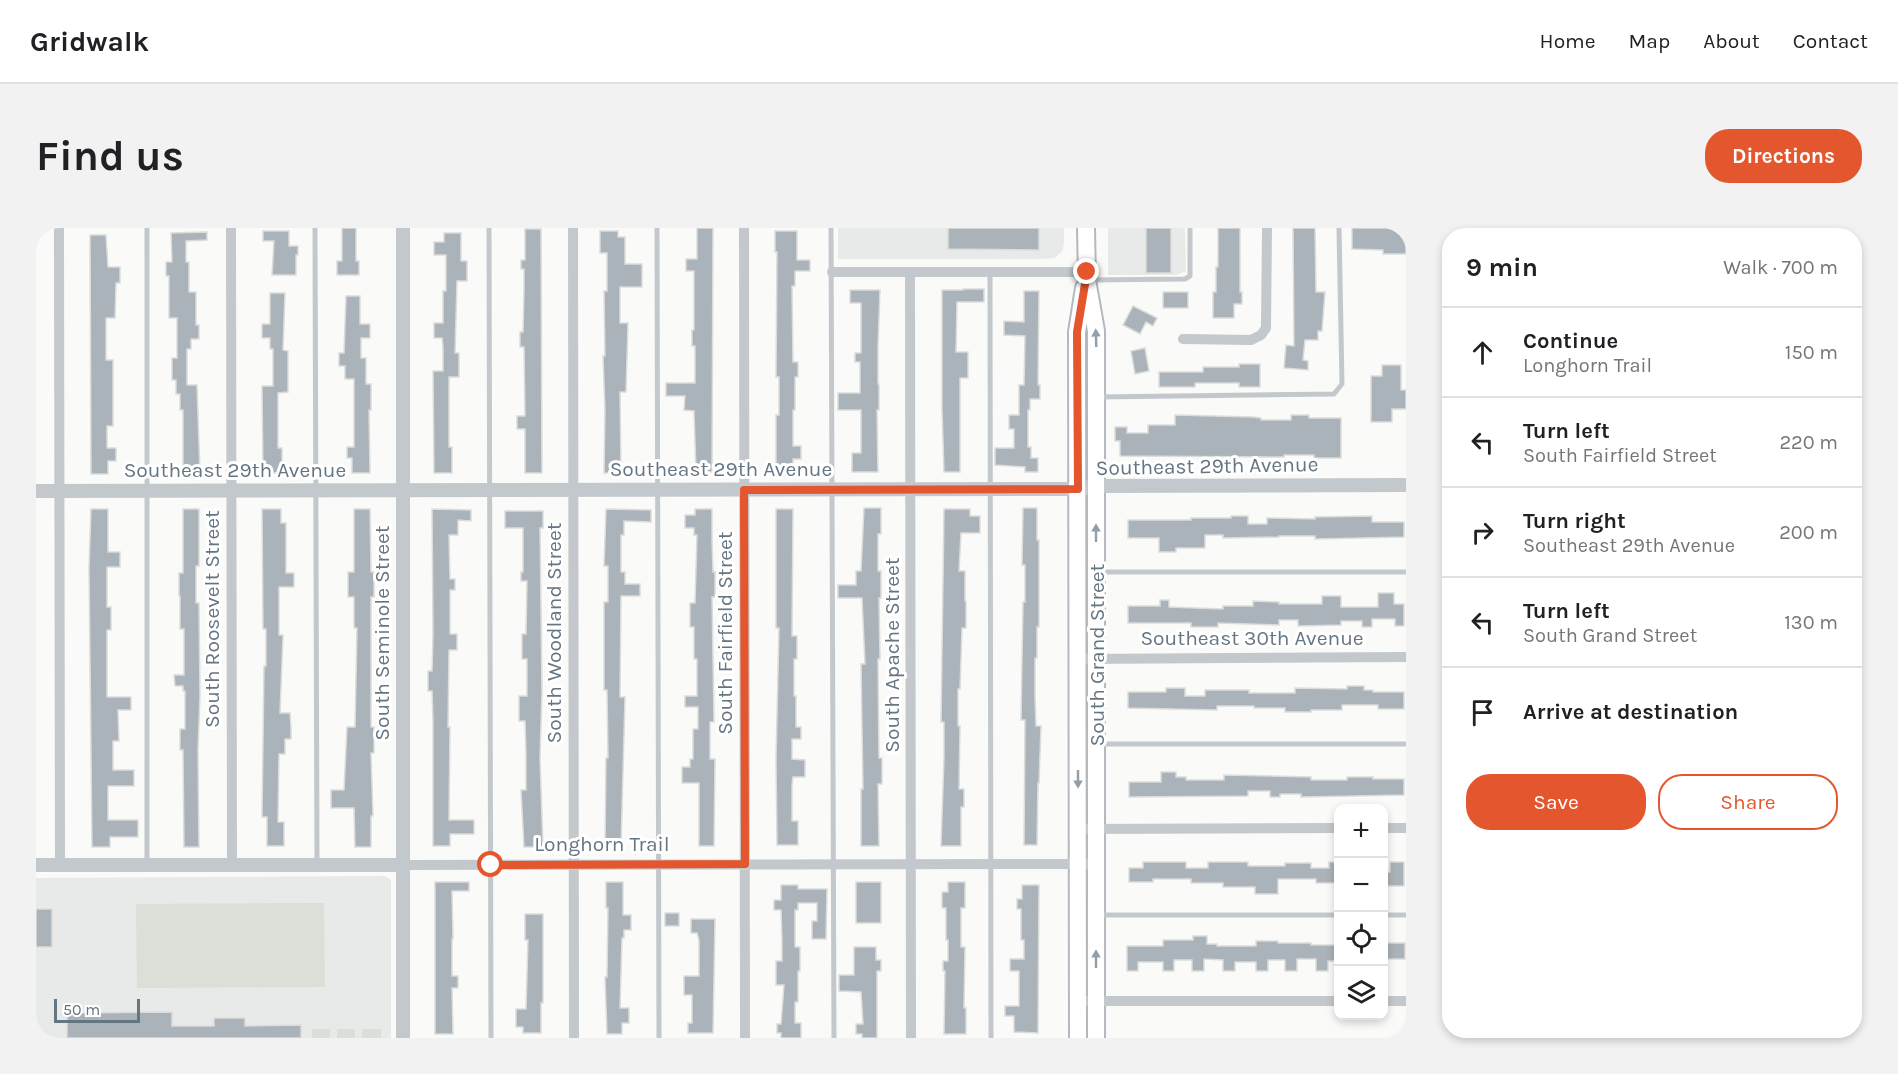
<!DOCTYPE html>
<meta charset="utf-8">
<style>
:root{--surface:#fff;--page:#f2f2f2;--text:#202124;--muted:#757577;--line:#e0e0e0;--accent:#e4572e}
body{margin:0;font-family:Karla,sans-serif;background:var(--page);color:var(--text)}
.controls{position:absolute;right:18px;bottom:18px;display:grid;overflow:hidden;border-radius:12px;box-shadow:0 3px 9px #0003}
.controls button{width:54px;height:54px;display:grid;place-items:center;padding:0;border:0;border-bottom:2px solid var(--line);background:var(--surface);color:var(--text);font:30px sans-serif}
.scale{position:absolute;left:18px;bottom:15px;width:86px;box-sizing:border-box;padding-left:6px;border:3px solid #657683;border-top:0;font-size:16px;line-height:21px;white-space:nowrap;color:#657683;-webkit-text-stroke:4px #fff;paint-order:stroke}
.stop{position:absolute;width:18px;height:18px;margin:-14px;border:4px solid #e4572e;border-radius:50%;background:#fff}
.stop.end{background:#e4572e;border-color:#fff;box-shadow:0 2px 6px #0008}
.list{margin:0;padding:0;list-style:none}
h2{display:flex;justify-content:space-between;align-items:center;height:78px;margin:0;padding:0 24px;font-size:26px}
h2 small{font-size:20px;font-weight:400;color:var(--muted)}
.list li{display:grid;grid-template-columns:39px 1fr auto;gap:18px;align-items:center;box-sizing:border-box;height:90px;padding:0 24px;border-top:2px solid var(--line)}
.list b{display:block;font-size:22px;white-space:nowrap}
.list p{margin:0;font-size:20px;white-space:nowrap;color:var(--muted)}
.list em{font-size:20px;font-style:normal;color:var(--muted)}
.actions{display:flex;gap:12px;padding:18px 24px}
.actions a{flex:1;padding:14px 0;border:2px solid var(--accent);border-radius:24px;text-align:center;font-size:21px;color:var(--accent)}
.actions .main{background:var(--accent);color:#fff}
.icon{flex:none;width:33px;height:33px;fill:none;stroke:currentColor;stroke-width:2;stroke-linecap:round;stroke-linejoin:round}
.map{position:relative;flex:none;width:1370px;height:810px;overflow:hidden;border-radius:24px}
header{display:flex;align-items:center;gap:36px;box-sizing:border-box;height:84px;padding:0 30px;background:var(--surface);border-bottom:2px solid var(--line)}
header strong{font-size:28px}
nav{display:flex;gap:33px;margin-inline-start:auto;font-size:21px}
.intro{display:flex;align-items:center;justify-content:space-between;box-sizing:border-box;height:144px;padding:0 36px}
h1{margin:0;font-size:42px}
.button{padding:15px 27px;border-radius:24px;background:var(--accent);color:#fff;font-size:21px;font-weight:700}
main{display:flex;gap:36px;padding:0 36px}
aside{flex:1;background:var(--surface);border-radius:24px;box-shadow:0 3px 9px #0003}
.map>svg:first-child{display:block}
</style>
<header>
<strong>Gridwalk</strong>
<nav><a>Home</a><a>Map</a><a>About</a><a>Contact</a></nav>
</header>
<div class="intro"><h1>Find us</h1><a class="button">Directions</a></div>
<main>
<div class="map">
<svg width="1370" height="810" viewBox="0 0 1370 810">
<rect width="100%" height="100%" fill="#fafaf8"/>
<!-- built -->
<path fill="#e8e9e9" d="M802,0h226v14l-1,8 -8,8 -14,1h-203z
M1072,0h77l1,43 -9,4h-69z
M349,648l6,4v158h-355v-160z"/>
<!-- green -->
<path fill="#dadfd7" d="M288,675l1,84 -188,1 -1,-84z
M276,801h18v9h-18z
M301,801h18v9h-18z
M326,801h19v9h-19z"/>
<!-- building -->
<path fill="#aab3b9" stroke="#dcdcda" stroke-width="1.5" d="M306,0h14v33h3v14h-22v-14h5z
M661,0h16l-1,244h-16l-2,-61 -10,-1 1,-14h-19v-13h29v-37h-3v-16h2v-59h-8v-12h11z
M912,0h91v22l-91,-1z
M1110,0h25v45h-25z
M1182,0h22v64h2v12h-8v14h-21v-26h3v-25h2z
M1257,0h22l1,64h9l-3,39h-4v9h-13l-2,20 5,1v9l-24,-2 2,-23 8,1z
M1316,0h54v26h-23v-4l-31,-1z
M489,1h16l1,244h-17v-44h-8v-13h8l-1,-69h-4v-15h3l1,-41v-22h-3v-9h4z
M227,3h26v15h9v9h-2v20h-24l2,-34h-11z
M564,3h18v6h7v27h17v23h-22v36h8l-2,69h-6l1,81h-17l1,-63 -2,-54h2l-1,-65h3v-38h-7z
M739,3h22v29h13v11h-15v15h-3l1,76h5v15h-3v33h-2v36h8v13h-8v13h-17v-57h3v-38h-3l1,-125h-2z
M171,4v8l-21,1v21h3v30h7v33h3v14h-8v10h-4v36h10l3,88h-17v-63h-3v-16h-4v-14h-4v-22h5v-40h-8v-42h-3v-14h6l-1,-29z
M408,5h17v28h6v20h-10l-2,72h4v24h-10v70h3v26h-18l-1,-102h10v-24l-1,-9h-8v-15h9v-32h3v-36h-12v-13h10z
M54,7h16l2,32h12v16h-4l-1,35h-9v42h7v66h-6v22h9v13h-8v13h-17z
M927,61h21v13h-27l-1,50h12v26h-8v94h-16l-2,-63v-119h21z
M814,62h30l-2,56v38h1v26h-2l1,62h-26v-19h9v-43h-23v-17h22v-31h-5v-9h6v-50h-11z
M988,63h15l-1,94h2v14h-10v11h-2v37h3v11h7v14h-13v-5l-30,-2v-17h19v-19h-5v-14h10v-30h5l1,-49 -21,-1v-14l20,1z
M1127,64h25v16h-25z
M234,65h15l-2,57 5,1v41l-10,1v55h4v25h-19l-1,-87h11v-37h-3v-11h-8v-14h8z
M310,68h14v28h10v14h-9v20h5v26h5v26h-2l1,63h-18v-15h-5v-11h7v-68h-9v-13h-6v-13h5z
M1097,78l24,12 -4,8 -7,-4 -6,12 -17,-9z
M1109,120l4,23 -14,3 -4,-23z
M1203,136h21v23h-21v-4h-44v4h-36v-15h44v-5h36z
M1346,137h19v25h5v19h-14v13h-21v-46h11z
M1139,187l78,2 8,1v2h30v-5h18v3h32v40h-27v-3h-30v2l-164,-1v-15h-5v-14h12v6h21v-8h27z
M828,280h17v26h-3v37h3v27h-2l1,61h-2l1,99h3v26h-4l1,62h-18v-57h2l-2,-125h4l-3,-66h-24v-13h18v-14h5z
M987,280h14v32h2v87h-2v31h-2v38l1,30h5l-2,57h-1l-1,62h-13l1,-125h-4l2,-118h2v-37h-3z
M55,281h17v43h12v15h-13v40h4v23h-4v67h24v13h-13l1,31h-6v29h21v16h-26v34h30v17h-28v10h-18l-3,-280z
M147,281h16v57h-3v37h3l1,93 -2,54 1,97h-15l-1,-97h-3v-21h5v-38h-2v-5h-8l-1,-11h10v-46h-4v-33h-1v-23h4z
M226,281h19v14h5v50h8v14h-15v48h4l-3,78h10l1,15v11h-6v15h-6l-1,68h6v24h-17v-29h-5l2,-151h2v-37h-3z
M318,281h16l1,63h3v25h-3v130h3v26h-3l2,63h-2v31h-16l-1,-39h-23v-18h13l3,-63h8l2,-99h-3v-31h-6v-25h6z
M396,281l39,1v11l-13,-1v15h-9l1,44h5v11h-5v44h7v16h-8l-1,77h2l-1,93h25v14h-24v12h-17v-124l-1,-31h-4v-20h4l1,-37z
M570,281l45,1v12l-27,-1v14h-3v37h4v12h15v12h-19l-1,101h5l-4,150h-16l1,-89h2l-1,-68h-3v-88h4v-36h-4z
M659,281h17v32l1,31h2v25h-3l2,125h-4v37h5l-1,87h-15v-63h-17v-16h8v-8h3v-30h5v-22h-13v-11h12v-37h-3v-32h-4v-24h5l2,-68h-3v-7h-9v-13h10z
M740,281h17l-1,127h5v23h-3v37h2v31h5v12h-9v20l13,1v17h-12l-1,8v36h6v24h-21l-1,-86 3,-131h-3z
M908,281h26v7h10v17h-19l-2,38h6v30h1v27h-4l-2,61h-2v37h2l-1,63h5v18h-3v39h-20l3,-88v-36h-3z
M469,283h38v17h-3l2,163 -2,67 3,89h-19l-3,-57h5v-37l-1,-32h-6v-25h8v-37h-5v-25h4l1,-53h-6v-9h2v-44h-18z
M1195,288h17v8h19v-6l48,1v-2l57,-1v6h32v15l-89,2v-3h-36v1l-56,1v-3h-18v13h-29v4h-17v-14h-31v-18h63v-2h40z
M1342,365h16v11h10v22h-9v-7h-23v8h-10v-6h-21v4l-43,1v-6h-19v5l-61,-2v4h-27v-4h-63v-17h32v-6h9v7l54,2v-3h30v-5l26,1v2h43v-8h19v11h37z
M1311,458h17v4h9v2h31v17h-26v-4h-36v5h-31v2h-26v-4h-31v-2h-37v4l-89,-2v-16h38v-4h19v8h20v-6h44v3h46v-5l52,1z
M1125,544h15v5h10v3h38v-5l87,2v3h36v-3h26v2h31v16l-103,2v-3h-21v3h-10v-6h-22v5l-119,1v-15h32z
M1107,634h43v6h22v-6h40v4h37v-3h26v5h18v-6h9v21h-22v-4h-38v15h-23v-7h-32v-4h-32v-4h-38v3h-24v-14h14z
M1354,634h14v24h-21v-14h7z
M399,654h34v9h-17l1,48h-1v37h6v12h-6l1,46h-18z
M570,654h17v33h8v15h-7v8h-2l-2,70h9v15h-7v11h-15l-2,-57h2l1,-69h-2z
M820,654h25v41h-25z
M912,654h17v26h-4v39h4l-1,61h2v26h-22l1,-63h-2v-10h5v-21h-2v-32h-4v-16h6z
M745,657h17v4h29l-1,50h-14v-18h5v-18h-19v7h-3v37h5v24h-2v31h-3v21h6v15h-20v-5h-4v-9h4l3,-39h-8v-24h6v-21l-1,-30h-7v-10h7z
M986,657h17l-1,148 -24,-1v-16h-9v-10h14v-35h-9v-12h14v-19h-3v-31h-4v-10h5z
M0,681h16v38h-16z
M629,685h14v13h-14z
M489,686h18v89h-2v30h-18v-6h-7v-18h10l2,-69h-3z
M655,691h24l-2,114h-25v-10h4v-28h-8v-19h15v-36l-2,-7h-6z
M1157,708h14v8h10v2h39v-5h22v2h33v2h27v16h-10v10h-12v-12h-19v12h-12v-11h-17v11h-12v-9h-21v9h-12v-11l-19,-1v12h-12v-11h-18v11h-11v-9h-25v9h-11v-25h36v-6h30z
M1347,715h22v16h-22z
M818,719h22v13h5v11h-4v67h-15v-4h-6v-10h7l-2,-32 -22,-1v-16h15z
M136,784v14h42v-8h31v8l56,-1v13h-234v-25z"/>
<g fill="none" stroke-linecap="round" stroke-linejoin="round">
<!-- secondary casing -->
<g stroke="#b3babf" stroke-width="20">
<path id="secondary" d="M1050,0l1,52 9,51v707
M1042,810l-1,-706 7,-44"/>
</g>
<!-- service -->
<path stroke="#c3c8cc" stroke-width="5" d="M111,0v636
M279,0l2,637
M453,0l2,810
M621,0l2,810
M795,0l3,810
M954,44l1,766
M1055,52l94,-1 5,-3v-48
M1062,169l236,-3 8,-10 -3,-156
M1062,344h308
M1063,516h307
M1062,687h240
M1348,687h22"/>
<!-- minor -->
<path stroke="#c3c8cc" stroke-width="10" d="M23,0l1,637
M195,0l1,637
M537,0l1,810
M708,0l1,810
M796,44h255
M874,44l1,766
M1147,111l68,1 10,-5 5,-7 1,-100
M1042,431l328,-2
M1348,600h22
M1043,601l259,-1
M367,637l694,-1
M1042,773h260
M1348,773h22"/>
<!-- tertiary -->
<path stroke="#c3c8cc" stroke-width="14" d="M367,0v810
M0,263l1042,-2 18,-3 310,-1
M0,637h367"/>
<!-- secondary -->
<use href="#secondary" stroke="#fff" stroke-width="16"/>
</g>
<!-- one-way arrows -->
<defs><path id="oneway-solid" d="M-6-.8H1V-3.2L6.5 0L1 3.2V.8H-6Z" transform="scale(1.5)"/></defs>
<g fill="#939fa8">
<use href="#oneway-solid" transform="translate(1060 110) rotate(-92)"/>
<use href="#oneway-solid" transform="translate(1060 305) rotate(-90)"/>
<use href="#oneway-solid" transform="translate(1042 551) rotate(90)"/>
<use href="#oneway-solid" transform="translate(1060 731) rotate(-90)"/>
</g>
<g fill="none" stroke-linecap="round" stroke-linejoin="round">
<!-- route -->
<path stroke="#e4572e" stroke-width="8" d="M455,637l254,-1 -1,-374 334,-1 -1,-157 10,-60"/>
</g>
<g text-anchor="middle" dominant-baseline="central" stroke-width="6" stroke-linejoin="round" paint-order="stroke">
<!-- street labels -->
<g font-size="21" fill="#657683" stroke="#fff">
<text transform="translate(1171 238) rotate(-1)">Southeast 29th Avenue</text>
<text x="685" y="241">Southeast 29th Avenue</text>
<text x="199" y="242">Southeast 29th Avenue</text>
<text transform="translate(176 391) rotate(-90)">South Roosevelt Street</text>
<text transform="translate(346 405) rotate(-90)">South Seminole Street</text>
<text transform="translate(518 405) rotate(-90)">South Woodland Street</text>
<text transform="translate(689 405) rotate(-90)">South Fairfield Street</text>
<text x="1216" y="410">Southeast 30th Avenue</text>
<text transform="translate(856 427) rotate(-90)">South Apache Street</text>
<text transform="translate(1061 427) rotate(-90)">South Grand Street</text>
<text x="566" y="616">Longhorn Trail</text>
</g>
</g>
</svg>
<div class="controls">
<button>+</button>
<button>−</button>
<button><svg class="icon" aria-label="locate" viewBox="0 0 24 24"><circle cx="12" cy="12" r="6"/><path d="M12 2v4M12 18v4M2 12h4M18 12h4"/></svg></button>
<button><svg class="icon" aria-label="layers" viewBox="0 0 24 24"><path d="M12 4l9 5-9 5-9-5zM3 14l9 5 9-5"/></svg></button>
</div>
<div class="scale">50 m</div>
<div class="stop" style="left:455px;top:637px"></div>
<div class="stop end" style="left:1051px;top:44px"></div>
</div>
<aside>
<h2>9 min<small>Walk · 700 m</small></h2>
<ul class="list">
<li><svg class="icon" aria-label="ahead" viewBox="0 0 24 24"><path d="M12 20V5M6 11l6-6 6 6"/></svg><div><b>Continue</b><p>Longhorn Trail</p></div><em>150 m</em></li>
<li><svg class="icon" aria-label="left" viewBox="0 0 24 24"><path d="M17 20v-9H6M10 6l-5 5 5 5"/></svg><div><b>Turn left</b><p>South Fairfield Street</p></div><em>220 m</em></li>
<li><svg class="icon" aria-label="right" viewBox="0 0 24 24"><path d="M7 20v-9h11M14 6l5 5-5 5"/></svg><div><b>Turn right</b><p>Southeast 29th Avenue</p></div><em>200 m</em></li>
<li><svg class="icon" aria-label="left" viewBox="0 0 24 24"><path d="M17 20v-9H6M10 6l-5 5 5 5"/></svg><div><b>Turn left</b><p>South Grand Street</p></div><em>130 m</em></li>
<li><svg class="icon" aria-label="arrive" viewBox="0 0 24 24"><path d="M6 21V4h12l-3 4 3 4H6"/></svg><div><b>Arrive at destination</b></div></li>
</ul>
<div class="actions"><a class="main">Save</a><a>Share</a></div>
</aside>
</main>
